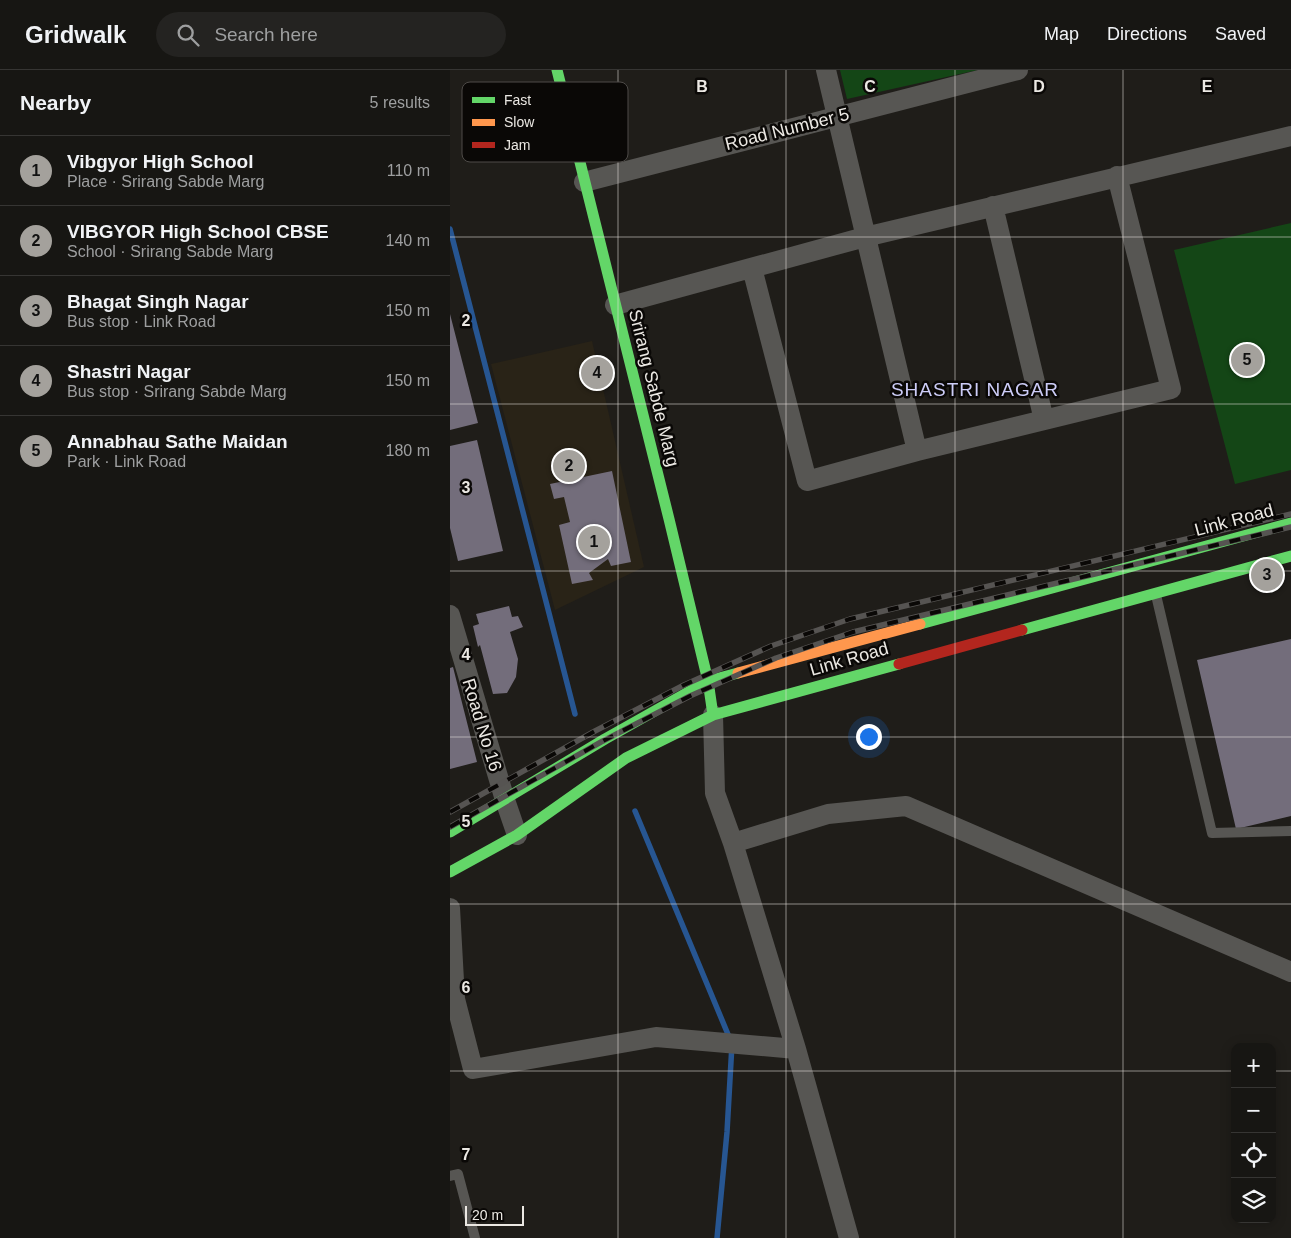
<!DOCTYPE html>
<meta charset="utf-8">
<style>
:root{--surface:#171613;--page:#242321;--text:#f1f3f6;--muted:#9e9fa0;--line:#363533;--accent:#a4a19c}
body{margin:0;font-family:Helvetica,sans-serif;background:var(--page);color:var(--text)}
.controls{position:absolute;right:15px;bottom:15px;display:grid;overflow:hidden;border-radius:10px;box-shadow:0 2px 12px #0003}
.controls button{width:45px;height:45px;display:grid;place-items:center;padding:0;border:0;border-bottom:1px solid var(--line);background:var(--surface);color:var(--text);font:25px sans-serif}
.scale{position:absolute;left:15px;bottom:12px;width:59px;box-sizing:border-box;padding-left:5px;border:2px solid #ebe8e3;border-top:0;font-size:14px;line-height:18px;white-space:nowrap;color:#ebe8e3;-webkit-text-stroke:4px #0a0806;paint-order:stroke}
.you{position:absolute;left:418px;top:666px;width:18px;height:18px;margin:-12px;border:4px solid #fff;border-radius:50%;background:#1a73e8;box-shadow:0 0 0 8px #1a73e833}
.badge{display:grid;place-items:center;width:32px;height:32px;border-radius:50%;background:var(--accent);color:#111;font-size:16px;font-weight:700}
.pin{position:absolute;translate:-50% -50%;border:2px solid #fff;box-shadow:0 1px 5px #0006}
.list{margin:0;padding:0;list-style:none}
h2{display:flex;justify-content:space-between;align-items:center;height:65px;margin:0;padding:0 20px;font-size:21px}
h2 small{font-size:16px;font-weight:400;color:var(--muted)}
.list li{display:grid;grid-template-columns:32px 1fr auto;gap:15px;align-items:center;box-sizing:border-box;height:70px;padding:0 20px;border-top:1px solid var(--line)}
.list b{display:block;font-size:19px;white-space:nowrap}
.list p{margin:0;font-size:16px;white-space:nowrap;color:var(--muted)}
.list em{font-size:16px;font-style:normal;color:var(--muted)}
.icon{flex:none;width:28px;height:28px;fill:none;stroke:currentColor;stroke-width:2;stroke-linecap:round;stroke-linejoin:round}
.map{position:relative;flex:none;width:841px;height:1168px;overflow:hidden}
header{display:flex;align-items:center;gap:30px;box-sizing:border-box;height:70px;padding:0 25px;background:var(--surface);border-bottom:1px solid var(--line)}
header strong{font-size:24px}
nav{display:flex;gap:28px;margin-inline-start:auto;font-size:18px}
.search{width:350px;height:45px;background:var(--page);display:flex;align-items:center;gap:12px;box-sizing:border-box;padding:0 18px;border-radius:28px;color:var(--muted);font-size:19px}
main{display:flex}
aside{flex:1;background:var(--surface)}
.map>svg:first-child{display:block}
</style>
<header>
<strong>Gridwalk</strong>
<div class="search"><svg class="icon" aria-label="search" viewBox="0 0 24 24"><circle cx="10" cy="10" r="6"/><path d="M15 15l6 6"/></svg>Search here</div>
<nav><a>Map</a><a>Directions</a><a>Saved</a></nav>
</header>
<main>
<aside>
<h2>Nearby<small>5 results</small></h2>
<ul class="list">
<li><span class="badge">1</span><div><b>Vibgyor High School</b><p>Place · Srirang Sabde Marg</p></div><em>110 m</em></li>
<li><span class="badge">2</span><div><b>VIBGYOR High School CBSE</b><p>School · Srirang Sabde Marg</p></div><em>140 m</em></li>
<li><span class="badge">3</span><div><b>Bhagat Singh Nagar</b><p>Bus stop · Link Road</p></div><em>150 m</em></li>
<li><span class="badge">4</span><div><b>Shastri Nagar</b><p>Bus stop · Srirang Sabde Marg</p></div><em>150 m</em></li>
<li><span class="badge">5</span><div><b>Annabhau Sathe Maidan</b><p>Park · Link Road</p></div><em>180 m</em></li>
</ul>
</aside>
<div class="map">
<svg width="841" height="1168" viewBox="0 0 841 1168">
<rect width="100%" height="100%" fill="#1f1d19"/>
<!-- built -->
<path fill="#292317" d="M142,271l52,226 -89,43 -64,-246z"/>
<!-- green -->
<path fill="#144616" d="M390,0h138l-131,29z
M841,153v247l-56,14 -61,-234z"/>
<g fill="none" stroke-linecap="round" stroke-linejoin="round">
<!-- stream -->
<path stroke="#275692" stroke-width="5.5" d="M0,159l125,485
M185,741l97,233 -5,88 -10,106"/>
</g>
<!-- building -->
<path fill="#736d7b" d="M0,244l28,109 -28,7z
M27,370l26,111 -45,10 -8,-33v-82z
M162,401l19,91 -20,4 -3,-7 -19,14 4,7 -21,4 -13,-59 11,-3 -6,-25 -10,2 -4,-15z
M59,536l3,11 6,-1 5,11 -13,5 8,27 -2,18 -9,16 -14,1 -13,-49 -2,2 -5,-21 6,-2 -3,-10z
M841,569v177l-55,13 -39,-169z
M3,597l24,95 -27,7v-101z"/>
<g fill="none" stroke-linecap="round" stroke-linejoin="round">
<!-- lane -->
<path stroke="#575653" stroke-width="10" d="M706,525l56,238 79,-2
M0,1106l8,-2 17,64"/>
<!-- street -->
<path stroke="#575653" stroke-width="20" d="M376,0l91,381
M134,112l434,-112
M543,136l51,214
M302,198l55,213 110,-30 254,-62 -54,-213
M165,235l250,-68 426,-101
M0,545l55,185 12,35
M263,645l2,78 18,50 63,206 53,189
M283,773l95,-29 78,-8 385,166
M0,838l5,91 18,70 183,-32 140,12"/>
<!-- fast -->
<path stroke="#63d668" stroke-width="11" d="M107,0l112,449 39,162 5,34
M470,554l371,-101
M572,560l269,-74
M0,762l155,-93 103,-58 30,-8
M0,802l67,-37 109,-77 87,-43 186,-51"/>
<!-- slow -->
<path stroke="#ff974d" stroke-width="11" d="M288,603l182,-49"/>
<!-- jam -->
<path stroke="#b3261e" stroke-width="11" d="M449,594l123,-34"/>
<!-- rail casing -->
<g stroke="#565452" stroke-width="5.5">
<path id="rail" d="M0,742l145,-81 89,-46 87,-39 79,-27 441,-105
M0,757l151,-85 89,-46 86,-38 77,-26 438,-105"/>
</g>
<!-- rail -->
<use href="#rail" stroke="#0a0806" stroke-width="4" stroke-dasharray="11" stroke-linecap="butt"/>
</g>
<!-- grid -->
<path fill="none" stroke="#ebe8e3" stroke-width="1" stroke-opacity="0.55" d="M168,0v1168M336,0v1168M505,0v1168M673,0v1168M0,167h841M0,334h841M0,501h841M0,667h841M0,834h841M0,1001h785M822,1001h19"/>
<g text-anchor="middle" dominant-baseline="central" stroke-width="5" stroke-linejoin="round" paint-order="stroke">
<!-- street labels -->
<g font-size="18" fill="#ebe8e3" stroke="#0a0806">
<text transform="translate(337 59) rotate(-14)">Road Number 5</text>
<text transform="translate(204 318) rotate(76)">Srirang Sabde Marg</text>
<text transform="translate(784 450) rotate(-15)">Link Road</text>
<text transform="translate(399 589) rotate(-16)">Link Road</text>
<text transform="translate(32 655) rotate(73)">Road No 16</text>
</g>
<!-- neighbourhood labels -->
<g font-size="19" letter-spacing="1" fill="#ccccf7" stroke="#0a0806">
<text x="525" y="319">SHASTRI NAGAR</text>
</g>
</g>
<!-- legend -->
<rect x="12" y="12" width="166" height="80" rx="8" fill="#0a0806" stroke="#4e4b48" stroke-width="1"/>
<rect x="22" y="27" width="23" height="6" fill="#63d668"/>
<rect x="22" y="49" width="23" height="7" fill="#ff974d"/>
<rect x="22" y="72" width="23" height="6" fill="#b3261e"/>
<g font-size="14" fill="#ebe8e3">
<text x="54" y="35">Fast</text>
<text x="54" y="57">Slow</text>
<text x="54" y="80">Jam</text>
</g>
<g font-size="16" text-anchor="middle" font-weight="bold" fill="#ebe8e3" stroke="#0a0806" stroke-width="5" stroke-linejoin="round" paint-order="stroke">
<text x="252" y="22">B</text>
<text x="420" y="22">C</text>
<text x="589" y="22">D</text>
<text x="757" y="22">E</text>
<text x="16" y="256">2</text>
<text x="16" y="423">3</text>
<text x="16" y="590">4</text>
<text x="16" y="757">5</text>
<text x="16" y="923">6</text>
<text x="16" y="1090">7</text>
</g>
</svg>
<div class="controls">
<button>+</button>
<button>−</button>
<button><svg class="icon" aria-label="locate" viewBox="0 0 24 24"><circle cx="12" cy="12" r="6"/><path d="M12 2v4M12 18v4M2 12h4M18 12h4"/></svg></button>
<button><svg class="icon" aria-label="layers" viewBox="0 0 24 24"><path d="M12 4l9 5-9 5-9-5zM3 14l9 5 9-5"/></svg></button>
</div>
<div class="scale">20 m</div>
<div class="you"></div>
<div class="pin badge" style="left:144px;top:472px">1</div>
<div class="pin badge" style="left:119px;top:396px">2</div>
<div class="pin badge" style="left:817px;top:505px">3</div>
<div class="pin badge" style="left:147px;top:303px">4</div>
<div class="pin badge" style="left:797px;top:290px">5</div>
</div>
</main>
